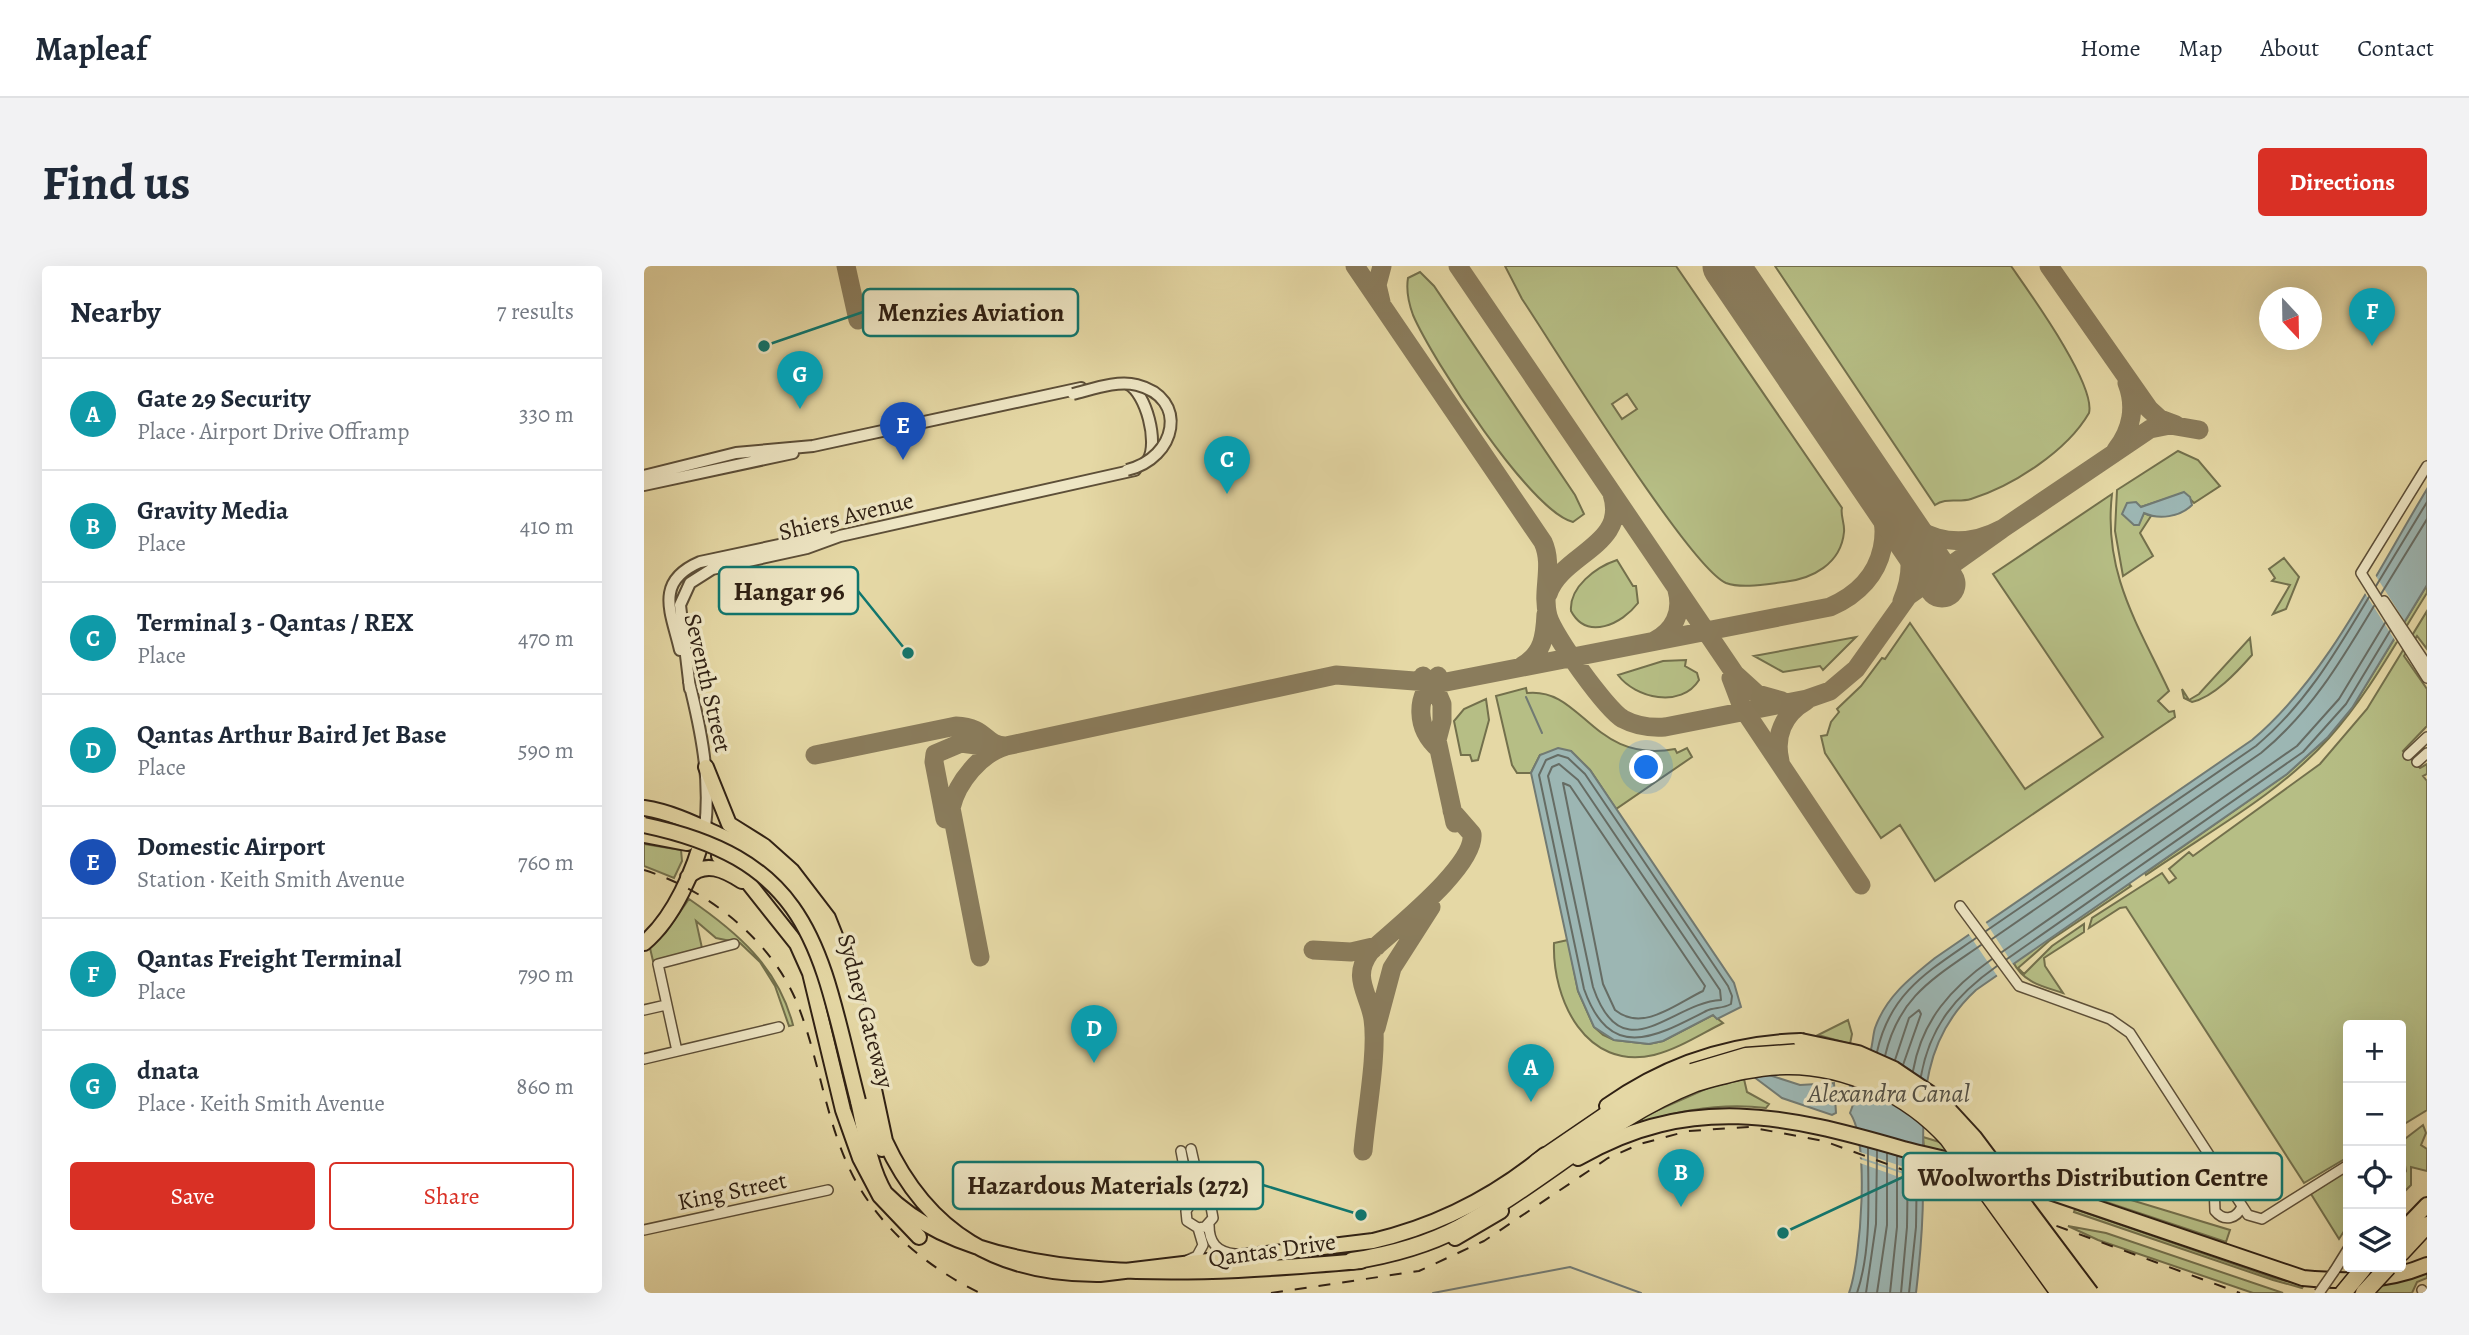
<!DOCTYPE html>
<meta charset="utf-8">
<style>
:root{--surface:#fff;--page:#f2f2f3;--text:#1f2937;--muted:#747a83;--line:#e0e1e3;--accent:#d93025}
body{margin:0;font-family:Alegreya,serif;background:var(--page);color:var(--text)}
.controls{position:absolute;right:21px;bottom:21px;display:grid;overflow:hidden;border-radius:7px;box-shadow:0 7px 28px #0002}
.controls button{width:63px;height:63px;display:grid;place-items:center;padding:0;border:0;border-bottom:2px solid var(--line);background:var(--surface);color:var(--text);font:35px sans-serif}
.compass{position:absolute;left:1615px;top:21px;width:63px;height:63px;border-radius:50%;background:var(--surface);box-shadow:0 7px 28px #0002;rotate:158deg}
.you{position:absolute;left:1003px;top:502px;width:24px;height:24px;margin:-18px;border:5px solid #fff;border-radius:50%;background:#1a73e8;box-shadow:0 0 0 10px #1a73e833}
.badge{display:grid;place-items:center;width:46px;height:46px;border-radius:50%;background:var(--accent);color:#fff;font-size:23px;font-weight:700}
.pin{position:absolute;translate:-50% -58px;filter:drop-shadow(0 2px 4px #0008)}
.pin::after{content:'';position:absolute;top:37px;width:24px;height:21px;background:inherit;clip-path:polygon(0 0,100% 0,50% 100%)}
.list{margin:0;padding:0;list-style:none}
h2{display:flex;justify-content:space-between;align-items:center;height:91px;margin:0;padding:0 28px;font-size:30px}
h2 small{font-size:23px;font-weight:400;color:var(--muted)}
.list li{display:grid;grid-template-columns:46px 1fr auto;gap:21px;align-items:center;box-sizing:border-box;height:112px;padding:0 28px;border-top:2px solid var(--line)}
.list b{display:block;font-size:26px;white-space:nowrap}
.list p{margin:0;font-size:23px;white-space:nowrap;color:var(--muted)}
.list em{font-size:23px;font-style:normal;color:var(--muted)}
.actions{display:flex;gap:14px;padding:21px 28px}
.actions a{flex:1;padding:16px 0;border:2px solid var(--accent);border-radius:7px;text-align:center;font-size:24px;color:var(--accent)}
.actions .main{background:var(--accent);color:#fff}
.icon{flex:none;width:38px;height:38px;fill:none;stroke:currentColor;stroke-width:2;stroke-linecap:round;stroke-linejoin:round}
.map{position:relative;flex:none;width:1783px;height:1027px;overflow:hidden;border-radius:7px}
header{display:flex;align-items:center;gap:42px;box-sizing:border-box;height:98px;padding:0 35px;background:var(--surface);border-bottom:2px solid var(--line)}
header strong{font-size:33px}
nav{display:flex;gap:38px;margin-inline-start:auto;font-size:24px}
.intro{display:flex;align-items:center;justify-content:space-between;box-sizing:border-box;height:168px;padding:0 42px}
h1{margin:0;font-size:49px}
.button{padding:18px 32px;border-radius:7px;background:var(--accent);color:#fff;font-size:24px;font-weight:700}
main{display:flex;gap:42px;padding:0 42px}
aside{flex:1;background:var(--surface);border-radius:7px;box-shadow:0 7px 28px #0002}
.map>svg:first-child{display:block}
</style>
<header>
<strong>Mapleaf</strong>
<nav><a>Home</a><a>Map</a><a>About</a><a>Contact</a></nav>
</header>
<div class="intro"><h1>Find us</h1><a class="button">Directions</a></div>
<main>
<aside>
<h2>Nearby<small>7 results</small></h2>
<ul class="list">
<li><span class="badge" style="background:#0f9aa8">A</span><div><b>Gate 29 Security</b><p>Place · Airport Drive Offramp</p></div><em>330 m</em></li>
<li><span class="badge" style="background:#0f9aa8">B</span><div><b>Gravity Media</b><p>Place</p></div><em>410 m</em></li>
<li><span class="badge" style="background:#0f9aa8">C</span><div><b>Terminal 3 - Qantas / REX</b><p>Place</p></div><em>470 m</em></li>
<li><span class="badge" style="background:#0f9aa8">D</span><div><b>Qantas Arthur Baird Jet Base</b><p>Place</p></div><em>590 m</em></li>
<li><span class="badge" style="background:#1a4fb4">E</span><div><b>Domestic Airport</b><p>Station · Keith Smith Avenue</p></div><em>760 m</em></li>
<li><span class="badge" style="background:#0f9aa8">F</span><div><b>Qantas Freight Terminal</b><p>Place</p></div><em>790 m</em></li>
<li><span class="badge" style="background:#0f9aa8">G</span><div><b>dnata</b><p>Place · Keith Smith Avenue</p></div><em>860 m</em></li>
</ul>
<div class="actions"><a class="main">Save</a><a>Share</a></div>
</aside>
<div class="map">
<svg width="1783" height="1027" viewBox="0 0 1783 1027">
<rect width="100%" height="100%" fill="#e5d8a5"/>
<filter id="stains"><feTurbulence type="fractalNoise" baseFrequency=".00286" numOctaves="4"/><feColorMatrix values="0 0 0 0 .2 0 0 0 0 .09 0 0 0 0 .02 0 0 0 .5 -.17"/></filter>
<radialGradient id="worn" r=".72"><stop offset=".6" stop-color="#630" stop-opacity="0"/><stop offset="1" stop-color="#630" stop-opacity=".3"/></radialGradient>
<!-- green -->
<path fill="#b6be85" stroke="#73704c" stroke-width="2" fill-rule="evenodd" d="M861,0h171l166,242c-2,6 3,16 2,24 -3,32 -32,47 -60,50 -17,2 -42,7 -58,1 -37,-16 -173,-238 -204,-284zM983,128l10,15 -15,10 -10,-15z
M1131,0h236c18,26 85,118 78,147 -22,38 -76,73 -118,86 -13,4 -25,-2 -36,6z
M776,6l14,14 141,209 9,19 -11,8c-43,-11 -141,-163 -160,-207 -4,-11 -7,-25 -5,-37z
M1534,185l20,9 22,26 -26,17 -10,-10 -43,14 2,8 1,-2 7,3 -11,17 13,23 -30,20 -8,-45 2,-41z
M1468,228c-9,78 25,129 57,197l-11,10 11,11 5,-1 1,6 -240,164 -35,-56 -19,13 -56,-85 -4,-17 6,-1 4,-13 8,-10 -2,-3 24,-23 21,-28 3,1 25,-36 115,166 78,-52 -110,-163z
M1640,292l15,19 -13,32 -13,5 17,-29 -18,-4 3,-3 -6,-9z
M973,294l16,26h3l2,17c-16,21 -51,38 -67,8 -2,-24 25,-44 46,-51z
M1783,319v8c-31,49 -59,102 -98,145 -51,57 -121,94 -183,137l-1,-2 142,-99 41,-37 24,-29z
M1783,345v38l-10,-13 -13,20 23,33v37l-24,25 17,17 7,-4v10l-4,2 4,5v329l-26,16v-101h-53v132l-44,26 -178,-276 -6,1 -31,20 3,-10 70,-45 7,10 7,-5 -7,-9 20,-17 4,4 127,-92 47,-55z
M1212,371l-33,33 -3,-4 -37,6 -29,-16z
M1606,372l2,17c-15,17 -38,42 -60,47l-8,-4 -2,-9 7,11 10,-6z
M1042,394l-1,6 12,7 2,7c-18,29 -64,18 -81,-5l45,-14z
M882,422l1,5c56,-6 65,71 148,56l2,4 10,-5 5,9 -76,52 -26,-39 -19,-19 -31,4 -9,18h-14l-5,-8 -16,-69z
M842,433l3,21 -11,40 -6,1 -2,-6h-9l-7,-34 10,-12z
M0,578l37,6 1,11 -8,17 -30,-12z
M1485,618l2,2 -82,55 -31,27 6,6 28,-28 32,-22v8l-40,26 1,8 18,27c-21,-7 -39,-10 -50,-31z
M45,633c48,33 89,68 104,126l-4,1 -14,-40 -15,-24 -20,-19 -24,-5 -20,-17 6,27 -49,13 -3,-13 16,-16z
M924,674l10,51 16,36 9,8 11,5 35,4 14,-3 50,-26 10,8c-22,11 -45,26 -69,32 -68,16 -102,-55 -100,-112z
M1204,754l4,14 -2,10 -32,-9z
M1100,813l3,13 22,12 -3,4c-43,-5 -82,1 -122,14l-4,-4 70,-31z
M1779,859l3,8 -5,12 6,4v22l-16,-4v18l-10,10v-16l5,-8 -5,-29z
M1279,871l307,93 -4,12 -192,-64 -110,-31z
M1704,904v55l-9,14 -28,-45z
M1431,943l199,69 30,7 -2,3 -29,-8 -199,-68z
M1424,960l38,7 177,60h-30l-155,-53z
M1783,1006v6l-10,4 -5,11h-44c8,-9 44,-15 59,-21z"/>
<!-- water -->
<path fill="#9cb6b3" stroke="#717a73" stroke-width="2" d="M1783,223v96l-75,123 -24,29 -41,37 -311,216c-61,56 -52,125 -53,201 0,34 -3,68 -7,102h-67c12,-34 21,-152 1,-180l4,-11c-14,-15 6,-30 13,-42 6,-9 5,-22 8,-32 11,-31 35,-50 60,-70l317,-218c75,-63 124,-167 175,-251z
M1540,226l6,5 2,8c-12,12 -33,15 -48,8l-5,12h-5l-12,-11 5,-11 9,-1 5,5z
M914,482l13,3 19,19 144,213 7,24 -24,12 -4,-4 -50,26 -14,3 -35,-4 -20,-13 -16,-36 -47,-218 9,-18z
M1125,809l31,10 34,-2 2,30 -4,2 -50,-17 -28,-21z"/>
<!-- pier -->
<path fill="#e5d8a5" d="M1730,307l33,52 -11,17 -33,-52z
M1341,655l29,45 -16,11 -30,-44z
M1213,885l70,24v5l-70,-24z
M1213,892l70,24v5l-70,-25z"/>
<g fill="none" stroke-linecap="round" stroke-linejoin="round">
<!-- shore -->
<path stroke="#666c64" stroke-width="2" d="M1732,320l51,-84
M1737,328l46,-75
M914,489l10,3 17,16 143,212 4,10 -1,8c-9,5 -17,3 -25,7 -52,27 -96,51 -122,-22l-45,-214 7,-15z
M915,498l19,16 142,210 1,10c-49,2 -98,74 -128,-13l-45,-211 4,-9z
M919,517l7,3 135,200 -2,5c-26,12 -60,42 -88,19l-12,-26z
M1342,665l270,-185c50,-42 80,-94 113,-149
M1348,673l269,-186c50,-41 80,-92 113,-147
M1358,686l295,-206 42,-47 46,-76
M1363,693l296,-207 43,-48 44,-73
M1233,786c13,-60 52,-81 99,-114
M1241,790c14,-60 49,-78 96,-111
M1251,794l14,-42 10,-8 2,4 -18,51
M1269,805c9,-51 38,-83 79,-112
M1277,810c9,-50 35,-81 76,-110
M1213,1027c15,-45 11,-98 11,-145
M1222,1027l10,-69 1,-73
M1233,1027l10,-68v-71
M1246,1027l7,-66v-70
M1257,1027l6,-66 1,-68
M1265,1027l7,-66 1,-66"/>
<!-- stream -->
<path stroke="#717a73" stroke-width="2" d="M882,431l16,36
M789,1027l137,-26 71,26"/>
<!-- canal -->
<path stroke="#9cb6b3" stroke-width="8" d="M1184,831l32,2"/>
<!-- taxiway -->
<path stroke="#8a7c5c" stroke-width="19" d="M202,0l12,54
M711,0l188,276c11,24 -2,49 5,74 5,19 58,93 75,103 13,7 27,9 42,8l142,-28 23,-8 26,-22 52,-73 94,-67
M814,0l277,408 22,20 25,7
M1405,0l100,143 11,10 16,6
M737,36l-4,-17 5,-19
M1472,184c16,-20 20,-44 11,-67
M1241,232c28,41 72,55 117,31l148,-100 20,-4 29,5
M1253,254c16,25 17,54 5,81
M904,328c13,-40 81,-49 64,-100
M1010,375c20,-10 29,-29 23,-51
M878,400c21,-12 23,-30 24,-52
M779,410l13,14 6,14v17l-5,19 18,83
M794,410c-24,20 -22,53 1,73
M1087,412l11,29 119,178
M171,489l141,-29c31,1 28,19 49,20
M1136,495c-6,-24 3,-47 26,-60
M301,553l-11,-57 1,-8 26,-11 38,5
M669,684l38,2 26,-6
M336,691l-29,-149c6,-26 30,-55 55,-62l330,-71 105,8 389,-76c60,-26 68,-85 34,-136
M732,762l16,-60 39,-61
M719,885c3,-36 15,-99 10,-132 -4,-26 -22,-41 -3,-67 23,-22 106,-86 102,-118l-20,-23"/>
<!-- runway -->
<path stroke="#8a7c5c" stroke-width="47" d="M1082,0l216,318"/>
<!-- minor casing -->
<g stroke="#5d4f38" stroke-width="12">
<path id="minor" d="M1783,200l-66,107 66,105
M1740,335l43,64
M1764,489l19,-18
M1773,496l10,-9
M1316,640l59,80 91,33 20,14 118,182 14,4 86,-54
M0,744l22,-5
M33,785l-19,-87 76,-20
M0,793l135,-32
M547,883l10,44 6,9
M537,885l8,42 -1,14
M1569,894l2,51c9,11 22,8 27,-5
M565,959c0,18 8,27 26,29
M0,964l184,-40
M544,994l9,-4 6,-11 -5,-17 -11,-7 -1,-10 5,-8 13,-2 7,6 2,11 -8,9 -7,1
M1691,1004l13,-21
M1778,1024l2,3"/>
</g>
<!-- tertiary casing -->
<g stroke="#5d4f38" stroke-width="14">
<path id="tertiary" d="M484,118c18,9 31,59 20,76
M0,210l92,-23 77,-7 268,-58
M0,219l149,-32
M36,384c-8,-36 -27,-68 20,-88l126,-27
M45,416c12,48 22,97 16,146
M46,423l-10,-84 10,-22 22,-14 95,-21 33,-12 295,-66"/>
</g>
<!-- primary casing -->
<g stroke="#302114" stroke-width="18">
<path id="primary" d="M0,542c27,4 51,16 75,27 20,9 40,17 56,32 77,71 75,189 107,282
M0,569l43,8
M75,590l20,15 58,73 13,29 33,137 17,48 20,38 39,41
M44,611c17,-17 37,-7 54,4
M0,677c30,-25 51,-74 60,-111"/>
</g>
<!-- trunk casing -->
<g stroke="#302114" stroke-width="18">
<path id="trunk" d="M62,501l23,57 35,22 28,25 36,47 20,50 37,173c43,93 114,134 215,133l273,-33c64,-15 121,-44 172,-86
M214,835c7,30 11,65 27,92 97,100 328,81 476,68
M963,840c58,-41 124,-63 194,-65
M934,892c112,-65 208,-43 325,-9 22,6 45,10 67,16
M1353,908l306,104c43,4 84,4 124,-13
M1757,966l26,-27
M811,972l46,-27"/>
</g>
<!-- motorway casing -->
<g stroke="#302114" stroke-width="19">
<path id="motorway" d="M893,896l85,-58 70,-32
M1757,987l26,-28
M708,995c38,-6 73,-15 107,-33 82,-44 150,-111 237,-145"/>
</g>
<!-- minor -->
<use href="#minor" stroke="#eee6c4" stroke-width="9"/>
<!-- tertiary -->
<use href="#tertiary" stroke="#eee6c4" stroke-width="10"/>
<!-- primary -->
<use href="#primary" stroke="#e5d8a5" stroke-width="14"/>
<!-- trunk -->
<use href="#trunk" stroke="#e5d8a5" stroke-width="14"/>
<!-- motorway -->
<use href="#motorway" stroke="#e5d8a5" stroke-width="16"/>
<!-- rail -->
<path stroke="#302114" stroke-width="2" stroke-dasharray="12 12" stroke-linecap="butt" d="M0,604c65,20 131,73 155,138 21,55 27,115 54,168 27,52 75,92 127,117
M627,1027l148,-22 65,-30 124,-83 32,-14 48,-13 61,-4 75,14 416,152"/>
<!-- minor-bridge casing -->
<g stroke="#5d4f38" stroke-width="12" stroke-linecap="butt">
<path id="minor-bridge" d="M1675,1027l16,-23"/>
</g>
<!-- tertiary-bridge casing -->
<g stroke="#5d4f38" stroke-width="14" stroke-linecap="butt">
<path id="tertiary-bridge" d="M429,128c20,-5 44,-14 64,-9 52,13 40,73 -10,85"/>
</g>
<!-- trunk-bridge casing -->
<g stroke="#302114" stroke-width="18" stroke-linecap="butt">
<path id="trunk-bridge" d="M0,559c172,36 176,128 214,276
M1157,775l57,12 36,16 46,31 34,37 117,156"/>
</g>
<!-- motorway-bridge casing -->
<g stroke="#302114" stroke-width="19" stroke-linecap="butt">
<path id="motorway-bridge" d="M1048,806l54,-16 55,-4 44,8 65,32 21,13 27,27 118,161
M1052,817c29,-8 60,-17 90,-17 60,-1 123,29 162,73l111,154
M1699,1027l19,-23
M1720,1027l24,-26"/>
</g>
<!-- minor-bridge -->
<use href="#minor-bridge" stroke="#eee6c4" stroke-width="9"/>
<!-- tertiary-bridge -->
<use href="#tertiary-bridge" stroke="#eee6c4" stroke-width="10"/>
<!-- trunk-bridge -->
<use href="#trunk-bridge" stroke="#e5d8a5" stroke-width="14"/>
<!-- motorway-bridge -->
<use href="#motorway-bridge" stroke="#e5d8a5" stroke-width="16"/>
</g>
<g text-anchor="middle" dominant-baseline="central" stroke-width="7" stroke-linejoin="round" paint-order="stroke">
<!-- street labels -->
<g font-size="24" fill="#302114" stroke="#eee6c4">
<text transform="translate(202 250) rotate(-14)">Shiers Avenue</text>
<text transform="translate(64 417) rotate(77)">Seventh Street</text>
<text transform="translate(222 745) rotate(75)">Sydney Gateway</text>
<text transform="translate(88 925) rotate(-12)">King Street</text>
<text transform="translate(628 984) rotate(-8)">Qantas Drive</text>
</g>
<!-- water labels -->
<g font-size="26" font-style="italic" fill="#504e44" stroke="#eee6c4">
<text x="1245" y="827">Alexandra Canal</text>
</g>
</g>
<!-- callouts -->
<path fill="none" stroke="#0f766e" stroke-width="2.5" d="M120 80L219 46M264 387L214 325M1139 967L1259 911M717 949L619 919"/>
<g fill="#0f766e" stroke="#eee6c4" stroke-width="2.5">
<circle cx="120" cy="80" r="7"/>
<circle cx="264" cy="387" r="7"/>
<circle cx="1139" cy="967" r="7"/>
<circle cx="717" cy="949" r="7"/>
</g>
<g fill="#eee6c4" stroke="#0f766e" stroke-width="2.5">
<rect x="219" y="23" width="215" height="47" rx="7"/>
<rect x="75" y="301" width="139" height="47" rx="7"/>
<rect x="1259" y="887" width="379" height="47" rx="7"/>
<rect x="309" y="896" width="310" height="47" rx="7"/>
</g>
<g font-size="26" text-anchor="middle" font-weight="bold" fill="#302114">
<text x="327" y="55">Menzies Aviation</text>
<text x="145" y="334">Hangar 96</text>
<text x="1449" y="920">Woolworths Distribution Centre</text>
<text x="464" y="928">Hazardous Materials (272)</text>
</g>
<rect width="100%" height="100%" filter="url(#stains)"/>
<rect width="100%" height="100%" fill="url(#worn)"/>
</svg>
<div class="controls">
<button>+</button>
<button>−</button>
<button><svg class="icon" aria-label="locate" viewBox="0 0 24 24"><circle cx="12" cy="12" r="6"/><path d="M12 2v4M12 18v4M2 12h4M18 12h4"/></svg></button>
<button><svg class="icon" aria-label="layers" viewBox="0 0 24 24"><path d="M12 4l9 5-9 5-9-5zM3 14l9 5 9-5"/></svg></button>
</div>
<svg class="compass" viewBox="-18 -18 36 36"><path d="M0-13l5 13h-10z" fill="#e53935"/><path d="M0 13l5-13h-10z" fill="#747a83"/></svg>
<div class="you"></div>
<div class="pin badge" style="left:887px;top:836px;background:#0f9aa8">A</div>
<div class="pin badge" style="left:1037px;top:941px;background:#0f9aa8">B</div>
<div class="pin badge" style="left:583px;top:228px;background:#0f9aa8">C</div>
<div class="pin badge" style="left:450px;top:797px;background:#0f9aa8">D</div>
<div class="pin badge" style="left:259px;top:194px;background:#1a4fb4">E</div>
<div class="pin badge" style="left:1728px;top:80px;background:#0f9aa8">F</div>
<div class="pin badge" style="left:156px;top:143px;background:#0f9aa8">G</div>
</div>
</main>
